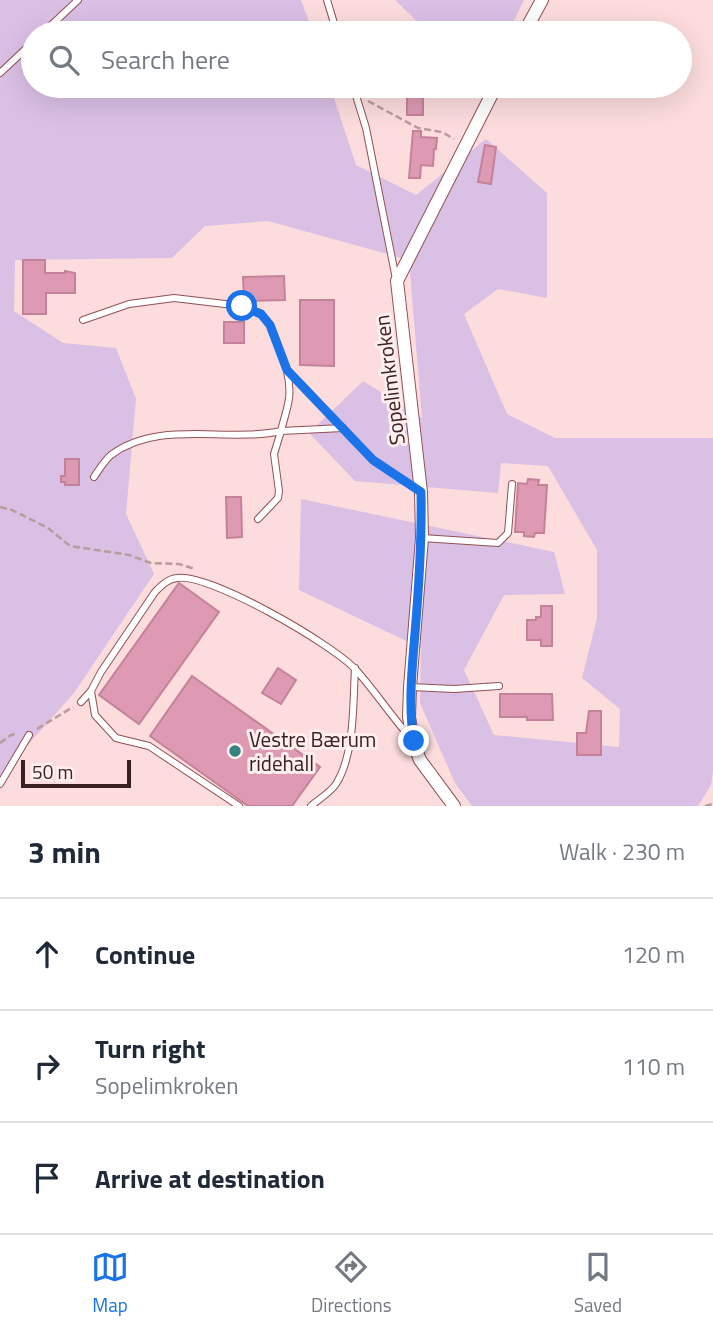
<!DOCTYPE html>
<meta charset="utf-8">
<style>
:root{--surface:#fff;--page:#f6f6f7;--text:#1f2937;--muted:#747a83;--line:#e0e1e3;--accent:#1a73e8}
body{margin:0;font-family:"Titillium Web",sans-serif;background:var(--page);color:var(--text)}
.scale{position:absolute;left:21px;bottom:18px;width:110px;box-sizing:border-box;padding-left:7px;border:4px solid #3b2021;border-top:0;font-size:19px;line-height:24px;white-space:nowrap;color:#3b2021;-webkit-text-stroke:5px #feeeee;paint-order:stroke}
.stop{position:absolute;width:21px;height:21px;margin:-16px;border:5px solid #1a73e8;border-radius:50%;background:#fff}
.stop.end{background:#1a73e8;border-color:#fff;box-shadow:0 2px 7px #0008}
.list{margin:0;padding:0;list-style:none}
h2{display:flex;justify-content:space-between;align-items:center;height:91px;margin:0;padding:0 28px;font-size:30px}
h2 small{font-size:23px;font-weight:400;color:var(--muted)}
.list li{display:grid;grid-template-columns:46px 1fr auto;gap:21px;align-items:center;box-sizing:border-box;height:112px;padding:0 28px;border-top:2px solid var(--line)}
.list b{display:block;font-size:26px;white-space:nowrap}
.list p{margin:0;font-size:23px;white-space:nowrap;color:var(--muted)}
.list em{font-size:23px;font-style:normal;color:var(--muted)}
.icon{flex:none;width:38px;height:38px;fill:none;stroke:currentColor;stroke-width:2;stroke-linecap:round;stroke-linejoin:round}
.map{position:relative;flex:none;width:713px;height:806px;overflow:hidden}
.search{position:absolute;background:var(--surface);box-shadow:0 7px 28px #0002;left:21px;right:21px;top:21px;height:77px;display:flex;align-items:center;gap:18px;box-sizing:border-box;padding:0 24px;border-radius:38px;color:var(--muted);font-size:26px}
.sheet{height:427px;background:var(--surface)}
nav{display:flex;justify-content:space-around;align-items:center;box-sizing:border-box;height:98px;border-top:2px solid var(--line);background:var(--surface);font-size:19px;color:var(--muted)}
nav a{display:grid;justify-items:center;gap:4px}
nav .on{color:var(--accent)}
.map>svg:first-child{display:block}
</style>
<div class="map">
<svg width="713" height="806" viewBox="0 0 713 806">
<rect width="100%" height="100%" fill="#fcdcdd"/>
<!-- green -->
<path fill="#dac0e5" d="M0,0h301l12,33h-280v53h297l26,79 60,30 70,-56 61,54v105l-49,-9 -34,25 43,100 48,24h158v333l-2,14 -13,21h-226l-17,-23 -35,-80 1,-55 -122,-58 2,-91 253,53 11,42 -61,1 -40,75 30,65 125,12 1,-38 -38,-31 15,-60v-68l-49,-84 -47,-3 -3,30 -143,-12 -46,-48 54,-52 59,37 -13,-158 -141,-39 -63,5 -33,32 -157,2 -1,51 49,32 53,5 20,51 -10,115 28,60 -80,119 -74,83z
M395,0h129l-14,29 -8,4h-67l-9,-3z"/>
<!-- building -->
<path fill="#de9ab2" stroke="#c4829a" stroke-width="2" d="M407,86h16v29h-16z
M413,131h8v6l16,1 -1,11h-2l-1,17 -12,-1 -1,13h-11z
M485,145l11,2 -5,37 -13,-2z
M23,260h22v13h20v-2l10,2v20h-29v21h-23z
M284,276l1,24 -41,1 -1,-24z
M300,300h34v66l-34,-1z
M224,322h20v21h-20z
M65,459h14v26h-14v-3h-4v-6h4z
M528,479l11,1 -1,5h9l-3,48h-9l-1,4 -10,-1v-4h-9l3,-49 9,1z
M226,497h15l1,40 -15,1z
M179,583l40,29 -80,112 -40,-29z
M541,606h11v40h-11v-6h-14v-20h9v-3h5z
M278,668l18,12 -15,24 -19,-11z
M192,676l128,91 -28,39h-44l-98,-70z
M500,694h52l1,26h-26v-3h-27z
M589,711h12v44h-24v-22h9z"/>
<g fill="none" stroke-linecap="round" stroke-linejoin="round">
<!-- service casing -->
<g stroke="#905054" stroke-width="8">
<path id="service" d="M327,0l10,33
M43,33l35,-33
M0,73l33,-31
M353,86l13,42 30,151
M83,320l46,-16 45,-6 68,8 19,8 9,11 17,45 86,90 47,31
M94,477c5,-7 10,-16 17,-22 48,-36 115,-12 170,-24 6,-25 12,-33 6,-60
M258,519l20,-21 1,-7 -5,-37 7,-23 62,-3
M422,538l76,5 10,-10 4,-49
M410,687l44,2 45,-3
M91,691l4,24 21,23 33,8 90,60
M81,702l10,-11 10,-19 54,-80c6,-6 12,-13 22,-14 31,-6 157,67 179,92 19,21 35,46 54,67
M0,784l29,-49
M311,806c8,-7 20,-14 25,-22 19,-30 17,-82 19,-116"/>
</g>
<!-- minor casing -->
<g stroke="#905054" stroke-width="14">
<path id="minor" d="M524,33l18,-33
M454,806l-34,-46 -7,-19 -4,-24 1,-30 12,-149 -1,-46 -24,-211 99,-195"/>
</g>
<!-- path -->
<path stroke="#ba9b9c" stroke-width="2.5" stroke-dasharray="7 3.5" stroke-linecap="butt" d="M368,101l50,27 24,4 12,7
M0,507l12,3 36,18 22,18 59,9 22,8 28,1 16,5
M37,729l36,-22
M0,743l11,-8 7,-2
M705,806l8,-2"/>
<!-- service -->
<use href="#service" stroke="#fff" stroke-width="6"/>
<!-- minor -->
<use href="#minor" stroke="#fff" stroke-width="12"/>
</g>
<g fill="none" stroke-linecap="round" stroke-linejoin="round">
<!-- route -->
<path stroke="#1a73e8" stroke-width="9" d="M242,306l19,8 9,11 17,45 86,90 48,32c1,48 -2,94 -6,141 -3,37 -7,72 -1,108"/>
</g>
<!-- markers -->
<circle fill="#388182" stroke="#feeeee" stroke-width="2.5" cx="235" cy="751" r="7"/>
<g text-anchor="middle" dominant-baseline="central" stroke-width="6" stroke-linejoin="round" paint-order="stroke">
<!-- street labels -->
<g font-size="21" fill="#3b2021" stroke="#feeeee">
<text transform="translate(389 380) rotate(-97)">Sopelimkroken</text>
</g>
<!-- poi labels -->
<g font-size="21" fill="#3b2021" stroke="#feeeee" text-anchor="start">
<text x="249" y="739">Vestre Bærum<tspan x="249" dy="24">ridehall</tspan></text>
</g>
</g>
</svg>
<div class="scale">50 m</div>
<div class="stop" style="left:242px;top:306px"></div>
<div class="stop end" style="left:414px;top:741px"></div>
<div class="search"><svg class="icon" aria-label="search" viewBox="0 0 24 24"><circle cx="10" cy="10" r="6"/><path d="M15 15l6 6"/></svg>Search here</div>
</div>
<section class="sheet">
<h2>3 min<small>Walk · 230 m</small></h2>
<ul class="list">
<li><svg class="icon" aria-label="ahead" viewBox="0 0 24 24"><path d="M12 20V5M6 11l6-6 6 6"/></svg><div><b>Continue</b></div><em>120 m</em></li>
<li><svg class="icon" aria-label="right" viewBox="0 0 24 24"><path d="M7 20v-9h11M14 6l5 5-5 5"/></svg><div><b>Turn right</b><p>Sopelimkroken</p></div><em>110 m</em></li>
<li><svg class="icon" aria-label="arrive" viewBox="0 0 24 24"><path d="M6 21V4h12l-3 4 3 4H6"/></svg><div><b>Arrive at destination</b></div></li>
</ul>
</section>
<nav>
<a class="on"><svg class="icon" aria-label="map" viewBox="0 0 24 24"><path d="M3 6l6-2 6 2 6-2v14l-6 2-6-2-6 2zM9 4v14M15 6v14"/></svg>Map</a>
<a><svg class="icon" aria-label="directions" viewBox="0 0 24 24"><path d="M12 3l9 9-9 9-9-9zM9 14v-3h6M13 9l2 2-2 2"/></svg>Directions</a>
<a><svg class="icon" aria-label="saved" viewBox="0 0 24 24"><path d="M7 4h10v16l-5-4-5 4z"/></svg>Saved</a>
</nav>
